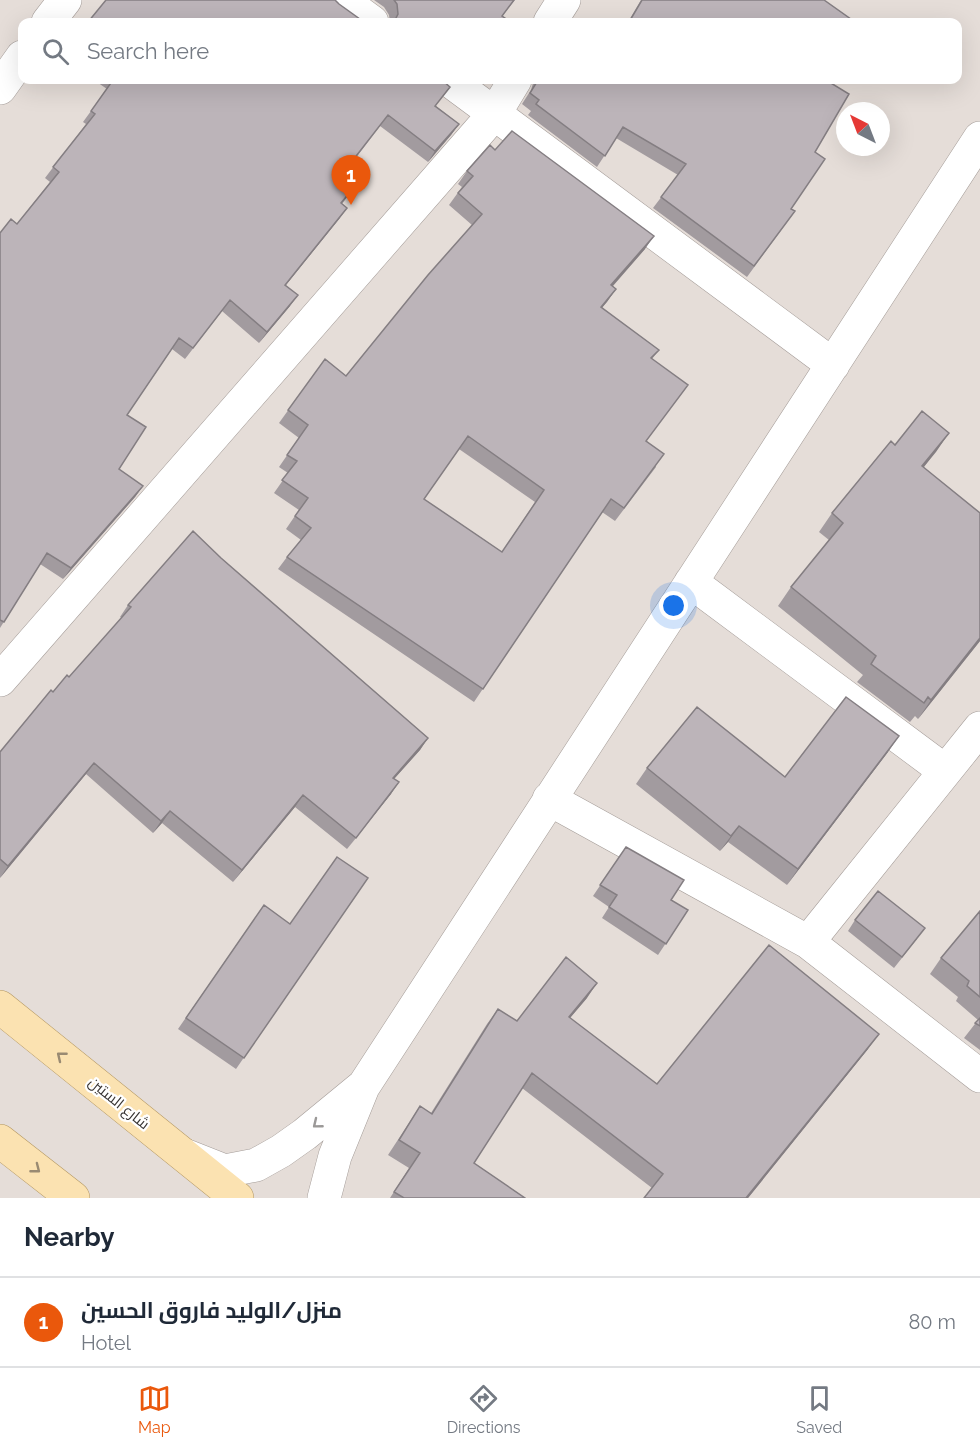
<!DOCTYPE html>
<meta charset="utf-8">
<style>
:root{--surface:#fff;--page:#f6f6f7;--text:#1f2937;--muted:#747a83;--line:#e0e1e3;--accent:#ea580c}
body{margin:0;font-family:Raleway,Cairo,sans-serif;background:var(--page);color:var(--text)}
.compass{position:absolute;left:836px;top:102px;width:54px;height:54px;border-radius:50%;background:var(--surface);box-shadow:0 6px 24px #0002;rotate:318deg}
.you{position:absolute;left:674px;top:606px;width:21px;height:21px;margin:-15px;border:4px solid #fff;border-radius:50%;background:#1a73e8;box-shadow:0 0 0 9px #1a73e833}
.badge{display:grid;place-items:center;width:39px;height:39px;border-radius:50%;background:var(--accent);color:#fff;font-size:20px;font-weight:700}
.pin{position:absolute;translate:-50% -50px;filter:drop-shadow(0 2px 3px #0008)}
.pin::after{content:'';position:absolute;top:32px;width:21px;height:18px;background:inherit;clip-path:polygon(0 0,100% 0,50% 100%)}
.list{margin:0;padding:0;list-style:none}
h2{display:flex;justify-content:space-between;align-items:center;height:78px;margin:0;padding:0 24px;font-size:26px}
h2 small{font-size:20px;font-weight:400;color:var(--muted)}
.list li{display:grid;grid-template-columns:39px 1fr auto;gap:18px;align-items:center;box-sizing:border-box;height:90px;padding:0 24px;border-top:2px solid var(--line)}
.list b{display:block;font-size:22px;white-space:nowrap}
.list p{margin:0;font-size:20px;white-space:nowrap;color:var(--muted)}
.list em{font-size:20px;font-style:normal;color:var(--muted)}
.icon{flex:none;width:33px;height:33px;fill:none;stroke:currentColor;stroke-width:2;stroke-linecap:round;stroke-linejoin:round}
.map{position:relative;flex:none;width:980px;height:1198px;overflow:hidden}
.search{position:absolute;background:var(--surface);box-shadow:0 6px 24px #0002;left:18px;right:18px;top:18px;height:66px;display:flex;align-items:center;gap:15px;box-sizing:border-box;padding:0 21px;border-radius:12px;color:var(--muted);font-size:22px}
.sheet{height:168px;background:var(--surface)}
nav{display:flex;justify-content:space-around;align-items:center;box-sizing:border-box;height:84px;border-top:2px solid var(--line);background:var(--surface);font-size:16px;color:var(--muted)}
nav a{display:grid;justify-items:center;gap:3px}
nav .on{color:var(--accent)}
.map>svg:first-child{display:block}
</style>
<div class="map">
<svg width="980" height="1198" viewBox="0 0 980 1198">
<rect width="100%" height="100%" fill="#e5ddd8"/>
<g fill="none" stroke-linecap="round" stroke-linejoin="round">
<!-- minor casing -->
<g stroke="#a59d99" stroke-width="34">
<path id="minor" d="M342,0l30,22
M48,22l17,-22
M550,22l14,-22
M449,80l384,285
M0,88l22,-31
M691,582l254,189
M0,680l495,-567 20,-33
M549,799l259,143 172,134
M808,942l172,-214
M187,1156l38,15 31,-6 25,-14 24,-17 56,-46
M324,1198l11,-42 28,-69 617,-949"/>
</g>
<!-- major casing -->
<g stroke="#b49863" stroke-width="34">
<path id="major" d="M0,1007l237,191
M0,1141l73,57"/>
</g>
<!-- minor -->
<use href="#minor" stroke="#fff" stroke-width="33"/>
<!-- major -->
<use href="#major" stroke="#fbe2b1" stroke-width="33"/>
</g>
<!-- wall -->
<path fill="#a29b9f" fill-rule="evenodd" d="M374,0h141l-13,16 9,6h-121l-1,-7 -5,-8z
M641,0h183l31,22h-227z
M94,80h348l-6,26 23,18 -8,11 -23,27 -48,-36 -37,49 13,10 -14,19 5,4 -8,11 -53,66 4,21 -31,37 -37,-32 -37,48 -13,-10 -45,66 -8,54 24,17 -8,11 -72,82 -23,-15 -40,64v-395l17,-9 33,-42 -5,-4 41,-54 -3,-2 24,-33z
M534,80h292l-11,72 -24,57 4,2 -48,66 -94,-69 25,-33 -62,-37 -19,29 -69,-52 3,-4 -9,-7 9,-14z
M467,171l178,78 -32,37 3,3 -14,19 57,42 -7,9 -5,82 9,26 -41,54 -13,-9 -128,190 -196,-133 9,-12 14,-17 -15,-11 13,-19 -25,-17 14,-20 -9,-6 20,-29 -20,-15 46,-64 21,17 126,-151 -23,-20 13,-18 -4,-3zM459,449l76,53 -33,50 -78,-53z
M949,433l-25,34 56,174 -62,78 -3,-3 -5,6 -53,-40 6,-7 -85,-69 13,-19 38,-47 -10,-8 13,-19 63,-68z
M221,558l207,180 -8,12 -26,29 -3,15 -44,55 -52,-42 -62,75 -71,-59 -9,10 -67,-59 -86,104v-126l53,-60 16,-15 53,-59 -2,-1 8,-12z
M888,752l-101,133 -59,-43 -8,9 -84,-67 11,-16 138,9z
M626,847l45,53 17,10 -30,45 -56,-37 7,-11 -16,-11z
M368,878l-132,191 -58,-40 86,-124 26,19z
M980,911v139l-16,-12 14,-18 -22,-19 2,-4 -28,-23 11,-16z
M855,920l62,19 -23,29 -46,-37z
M587,998l-17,20 87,66 211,-35 -120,149h-104l8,-10 -130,-100 -48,75 51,35h-135l19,-30 -21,-13 32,-49 11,7 56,-89 11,-15 19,12z"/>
<!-- shaded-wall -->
<path fill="#847e82" d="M459,124l-8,11 -23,27 7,-11z
M347,208l-8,11 -62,77 8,-11z
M654,236l-9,13 -42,48 8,-12z
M616,289l-9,13 -15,17 9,-12z
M298,295l-8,11 -31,37 8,-11z
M949,433l-13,19 -27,33 13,-19z
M143,486l-8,11 -72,82 8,-11z
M980,638v3l-62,78 13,-19z
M899,736l-11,16 -101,133 11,-16z
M428,738l-8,12 -35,39 8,-11z
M94,763l-8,11 -86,104 8,-12z
M399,782l-8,12 -44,55 9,-11z
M303,795l-8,12 -62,75 9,-12z
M170,811l-8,12 -9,10 8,-12z
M739,826l-11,16 -8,9 11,-15z
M597,983l-10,15 -29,34 11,-15z
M879,1034l-11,15 -120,149h-2z"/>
<!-- building -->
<path fill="#bcb4b9" stroke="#847e82" stroke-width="1.5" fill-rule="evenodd" d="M106,0h229l4,4 25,18h-276z
M394,0h120l-12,16 9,6h-117l4,-8 -1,-10z
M642,0h182l31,22h-226z
M113,80h329l8,7 -15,19 24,18 -24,27 -47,-36 -46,59 14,11 -15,18 6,5 -62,77 13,10 -31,37 -37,-32 -37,48 -14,-10 -52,77 19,12 -27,42 24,17 -72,82 -24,-15 -43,69 -4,-2v-387l11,-14 6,5 42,-52 -6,-5 42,-53 -4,-3z
M538,80h288l23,14 -34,58 10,7 -34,50 4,2 -41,55 -93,-69 25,-33 -63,-37 -18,29 -69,-52 3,-4 -9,-7z
M512,131l142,105 -43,49 5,4 -15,18 58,43 -8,8 37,27 -42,56 18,13 -40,54 -13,-9 -128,190 -196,-132 24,-29 -16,-12 13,-18 -26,-18 15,-19 -10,-6 21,-30 -20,-15 37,-51 21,17 82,-101 54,-61 -24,-21 15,-17 -6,-5 23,-26 5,5zM468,436l76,54 -42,62 -78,-53z
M922,411l27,22 -27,33 58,47v125l-49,62 -3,-3 -4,6 -53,-39 5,-8 -85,-69 52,-64 -11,-10 59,-72 4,4z
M193,531l28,27 207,180 -35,40 6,4 -43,56 -53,-43 -61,75 -72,-59 -9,10 -67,-58 -86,103 -8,-7v-107l51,-62 2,2 14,-17 2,2 62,-70 -3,-2z
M846,697l53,39 -101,133 -59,-43 -8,10 -84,-68 50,-61 88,70z
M626,847l58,33 -13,20 17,10 -22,34 -57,-37 8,-12 -17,-10z
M337,857l31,21 -124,180 -58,-40 78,-113 26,19z
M878,891l47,37 -23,29 -47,-37z
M980,911v86l-13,-11 2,-5 -28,-23z
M769,945l110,89 -133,164h-102l19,-24 -131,-101 -58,90 51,35h-121l-10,-6 26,-39 -21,-13 21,-34 12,8 66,-105 19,12 49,-64 31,26 -28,34 88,67z
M980,1018v8l-5,-3z"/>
<!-- one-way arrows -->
<defs><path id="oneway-chevron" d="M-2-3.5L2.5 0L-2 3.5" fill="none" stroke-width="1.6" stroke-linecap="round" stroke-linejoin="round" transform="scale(1.5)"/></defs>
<g stroke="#998a72">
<use href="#oneway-chevron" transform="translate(61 1056) rotate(-141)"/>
<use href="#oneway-chevron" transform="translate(36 1169) rotate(38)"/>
</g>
<use stroke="#9b9998" href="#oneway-chevron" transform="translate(317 1124) rotate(141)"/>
<g text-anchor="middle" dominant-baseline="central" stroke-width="4.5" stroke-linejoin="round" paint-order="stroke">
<!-- street labels -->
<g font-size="15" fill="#373332" stroke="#fff">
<text transform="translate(119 1103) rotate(39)">شارع الستين</text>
</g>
</g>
</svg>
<svg class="compass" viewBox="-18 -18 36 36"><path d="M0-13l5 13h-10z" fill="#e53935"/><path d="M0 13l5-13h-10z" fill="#747a83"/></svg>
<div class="you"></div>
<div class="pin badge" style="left:351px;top:205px">1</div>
<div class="search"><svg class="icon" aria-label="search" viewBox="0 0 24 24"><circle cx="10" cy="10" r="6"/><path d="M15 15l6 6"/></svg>Search here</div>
</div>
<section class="sheet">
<h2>Nearby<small></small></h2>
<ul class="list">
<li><span class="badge">1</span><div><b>منزل/الوليد فاروق الحسين</b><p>Hotel</p></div><em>80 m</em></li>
</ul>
</section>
<nav>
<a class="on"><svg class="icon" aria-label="map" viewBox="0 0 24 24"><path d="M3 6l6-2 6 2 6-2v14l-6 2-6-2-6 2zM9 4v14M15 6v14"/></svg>Map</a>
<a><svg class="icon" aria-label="directions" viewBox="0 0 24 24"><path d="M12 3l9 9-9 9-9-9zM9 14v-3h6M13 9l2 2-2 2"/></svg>Directions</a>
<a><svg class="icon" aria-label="saved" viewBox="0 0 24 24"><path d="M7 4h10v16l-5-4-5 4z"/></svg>Saved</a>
</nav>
